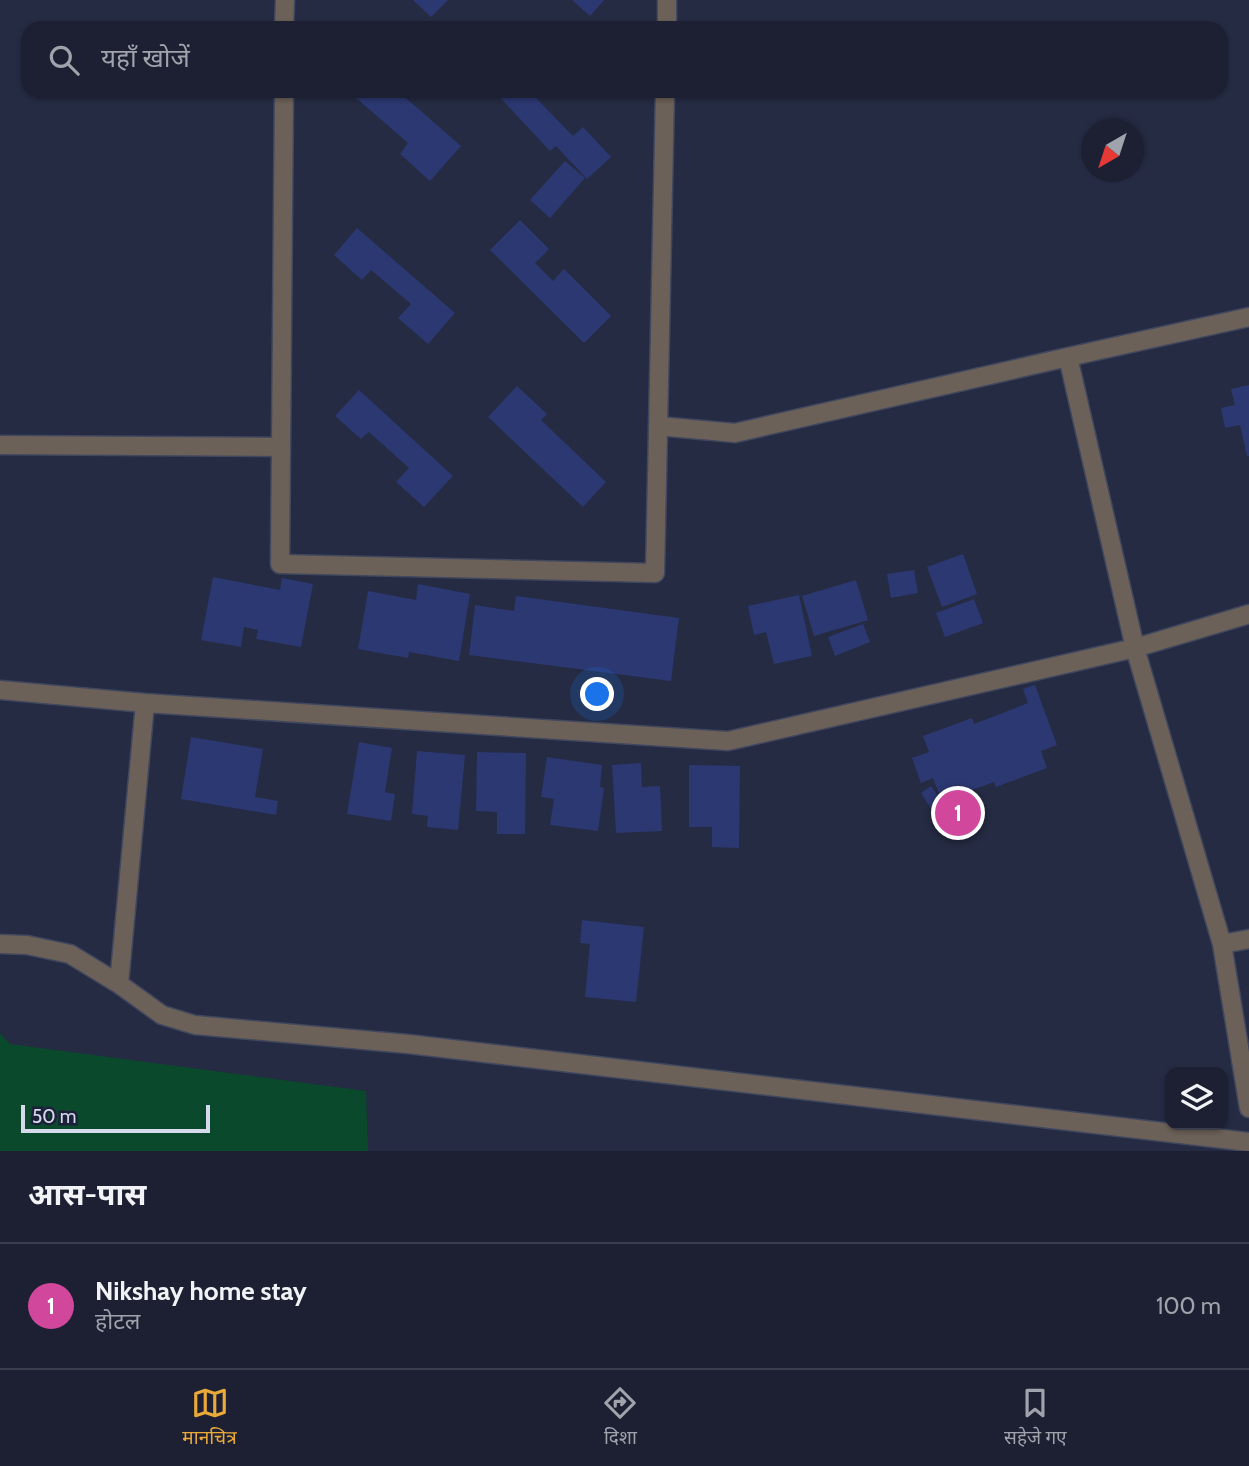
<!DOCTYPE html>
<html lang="hi">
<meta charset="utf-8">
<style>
:root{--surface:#1c2032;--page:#25283a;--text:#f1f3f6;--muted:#a0a3ac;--line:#3a3e4d;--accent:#eaaa39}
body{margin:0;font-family:Cabin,"Noto Sans Devanagari",sans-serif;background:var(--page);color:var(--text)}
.controls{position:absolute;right:21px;bottom:21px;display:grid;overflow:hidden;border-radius:14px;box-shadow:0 2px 5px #0004}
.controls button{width:63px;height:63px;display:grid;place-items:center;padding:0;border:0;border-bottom:2px solid var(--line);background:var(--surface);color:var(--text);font:35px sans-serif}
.compass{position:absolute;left:1081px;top:119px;width:63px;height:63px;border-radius:50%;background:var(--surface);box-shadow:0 2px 5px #0004;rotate:219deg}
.scale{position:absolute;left:21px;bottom:18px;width:189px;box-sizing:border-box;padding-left:7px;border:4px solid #d6dbeb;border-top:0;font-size:19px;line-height:24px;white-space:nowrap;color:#d6dbeb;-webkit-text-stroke:5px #1b2138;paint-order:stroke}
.you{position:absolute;left:598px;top:695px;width:24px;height:24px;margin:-18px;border:5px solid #fff;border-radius:50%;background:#1a73e8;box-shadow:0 0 0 10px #1a73e833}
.badge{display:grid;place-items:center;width:46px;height:46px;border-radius:50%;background:var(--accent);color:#fff;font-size:23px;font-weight:700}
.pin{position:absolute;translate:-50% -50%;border:4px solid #fff;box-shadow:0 2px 7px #0006}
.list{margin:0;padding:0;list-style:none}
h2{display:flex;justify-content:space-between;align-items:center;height:91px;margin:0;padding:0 28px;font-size:30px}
h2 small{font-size:23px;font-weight:400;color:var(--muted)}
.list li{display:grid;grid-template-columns:46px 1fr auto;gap:21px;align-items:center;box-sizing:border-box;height:126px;padding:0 28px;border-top:2px solid var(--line)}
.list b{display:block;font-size:26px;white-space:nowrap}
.list p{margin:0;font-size:23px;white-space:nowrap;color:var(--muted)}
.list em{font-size:23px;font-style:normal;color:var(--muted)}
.icon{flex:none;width:38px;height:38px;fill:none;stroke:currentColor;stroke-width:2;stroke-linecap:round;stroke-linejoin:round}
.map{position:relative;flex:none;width:1249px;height:1151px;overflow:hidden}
.search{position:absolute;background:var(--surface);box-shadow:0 2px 5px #0004;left:21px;right:21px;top:21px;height:77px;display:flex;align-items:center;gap:18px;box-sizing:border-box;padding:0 24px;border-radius:21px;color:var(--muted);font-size:26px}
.sheet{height:217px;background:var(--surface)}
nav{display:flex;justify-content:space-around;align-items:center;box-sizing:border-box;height:98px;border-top:2px solid var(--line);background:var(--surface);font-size:19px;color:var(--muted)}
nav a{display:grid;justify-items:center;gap:4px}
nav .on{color:var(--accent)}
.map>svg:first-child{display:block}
</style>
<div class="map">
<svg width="1249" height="1151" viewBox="0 0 1249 1151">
<rect width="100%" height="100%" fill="#252b43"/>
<!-- green -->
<path fill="#0b492d" d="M0,1033l10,11 356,47 2,60h-368z"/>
<!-- building -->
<path fill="#2c3871" d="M413,0h35l-17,17z
M572,0h32l-14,16z
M348,91h50l63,55 -31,35 -30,-27 8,-11z
M494,91h52l-9,8 36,37 10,-9 28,30 -24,22 -31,-33 -6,5z
M565,161l20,17 -35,40 -20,-18z
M520,220l29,29 -14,14 18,18 11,-12 47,47 -27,27 -94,-93z
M357,228l98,85 -27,31 -30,-26 13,-14 -40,-34 -9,10 -28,-25z
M1249,385v71h-2l-7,-31 -15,3 -4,-20 14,-3 -4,-16z
M517,386l30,28 -6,6 65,62 -23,25 -95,-90z
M359,390l94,86 -29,31 -28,-25 13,-14 -40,-36 -8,7 -26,-23z
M963,554l14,40 -35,13 -15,-40z
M914,570l4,23 -27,5 -4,-24z
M213,577l67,13 2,-12 31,6 -12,63 -45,-8 2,-9 -14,-3 -3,20 -40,-7z
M856,580l12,40 -54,16 -12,-40z
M418,584l52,10 -11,67 -50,-9 -1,6 -50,-9 10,-58 48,9z
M799,595l13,61 -38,8 -8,-32 -12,3 -6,-29z
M516,596l163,22 -8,63 -202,-26 6,-50 39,6z
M974,599l9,24 -38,14 -9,-24z
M863,624l7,18 -35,14 -7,-19z
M1035,685l22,60 -16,6 6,17 -51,19 -2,-5 -52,19 -9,-23 -12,5 -9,-25 17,-6 -6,-16 49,-18 2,6 54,-21 -5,-14z
M191,737l72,12 -8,48 23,4 -2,14 -95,-16z
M359,742l33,6 -7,44 10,2 -4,27 -44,-7z
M417,751l48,4 -7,75 -31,-3 1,-11 -16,-2z
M477,752l49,1 -1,81h-28v-22l-21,-1z
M547,757l55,8 -2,22 4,1 -6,43 -48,-6 4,-26 -13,-2z
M641,763l1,24 18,-1 2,45 -46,2 -4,-68z
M689,765l51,1 -1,82 -27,-1v-20h-23z
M931,786l14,20 -11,7 -13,-20z
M582,920l62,7 -8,75 -51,-5 5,-53 -10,-1z"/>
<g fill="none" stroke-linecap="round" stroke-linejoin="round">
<!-- minor casing -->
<g stroke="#41475e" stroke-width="21">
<path id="minor" d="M284,28l1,-28
M667,28v-28
M284,91l-4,473 375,9 10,-482
M1068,357l181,-40
M0,445l281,2
M1249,614l-114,34 87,296 27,164
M0,690l145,13 583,38 407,-93 -67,-291 -333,76 -77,-7
M0,944l27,1 43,9 49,30 43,31 33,10 213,19 841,98
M1222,944l27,-5
M119,984l26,-281"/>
</g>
<!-- minor -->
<use href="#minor" stroke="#6c6158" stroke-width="18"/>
</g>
</svg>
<div class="controls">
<button><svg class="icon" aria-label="layers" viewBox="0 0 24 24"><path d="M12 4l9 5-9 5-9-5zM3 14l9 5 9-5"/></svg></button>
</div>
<svg class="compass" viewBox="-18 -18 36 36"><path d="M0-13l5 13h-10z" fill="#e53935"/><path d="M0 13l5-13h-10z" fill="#a0a3ac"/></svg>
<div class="scale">50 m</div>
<div class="you"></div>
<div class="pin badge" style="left:958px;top:813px;background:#d1479c">1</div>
<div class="search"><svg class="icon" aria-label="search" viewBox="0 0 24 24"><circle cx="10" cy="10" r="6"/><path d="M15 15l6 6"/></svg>यहाँ खोजें</div>
</div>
<section class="sheet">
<h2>आस-पास<small></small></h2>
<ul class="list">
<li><span class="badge" style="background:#d1479c">1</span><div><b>Nikshay home stay</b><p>होटल</p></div><em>100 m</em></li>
</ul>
</section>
<nav>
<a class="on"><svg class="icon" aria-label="map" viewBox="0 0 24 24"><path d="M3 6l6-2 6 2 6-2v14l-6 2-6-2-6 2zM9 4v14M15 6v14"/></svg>मानचित्र</a>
<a><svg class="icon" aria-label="directions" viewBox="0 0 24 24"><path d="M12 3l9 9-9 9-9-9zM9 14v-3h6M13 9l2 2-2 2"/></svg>दिशा</a>
<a><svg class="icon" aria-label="saved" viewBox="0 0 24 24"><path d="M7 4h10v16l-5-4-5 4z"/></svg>सहेजे गए</a>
</nav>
